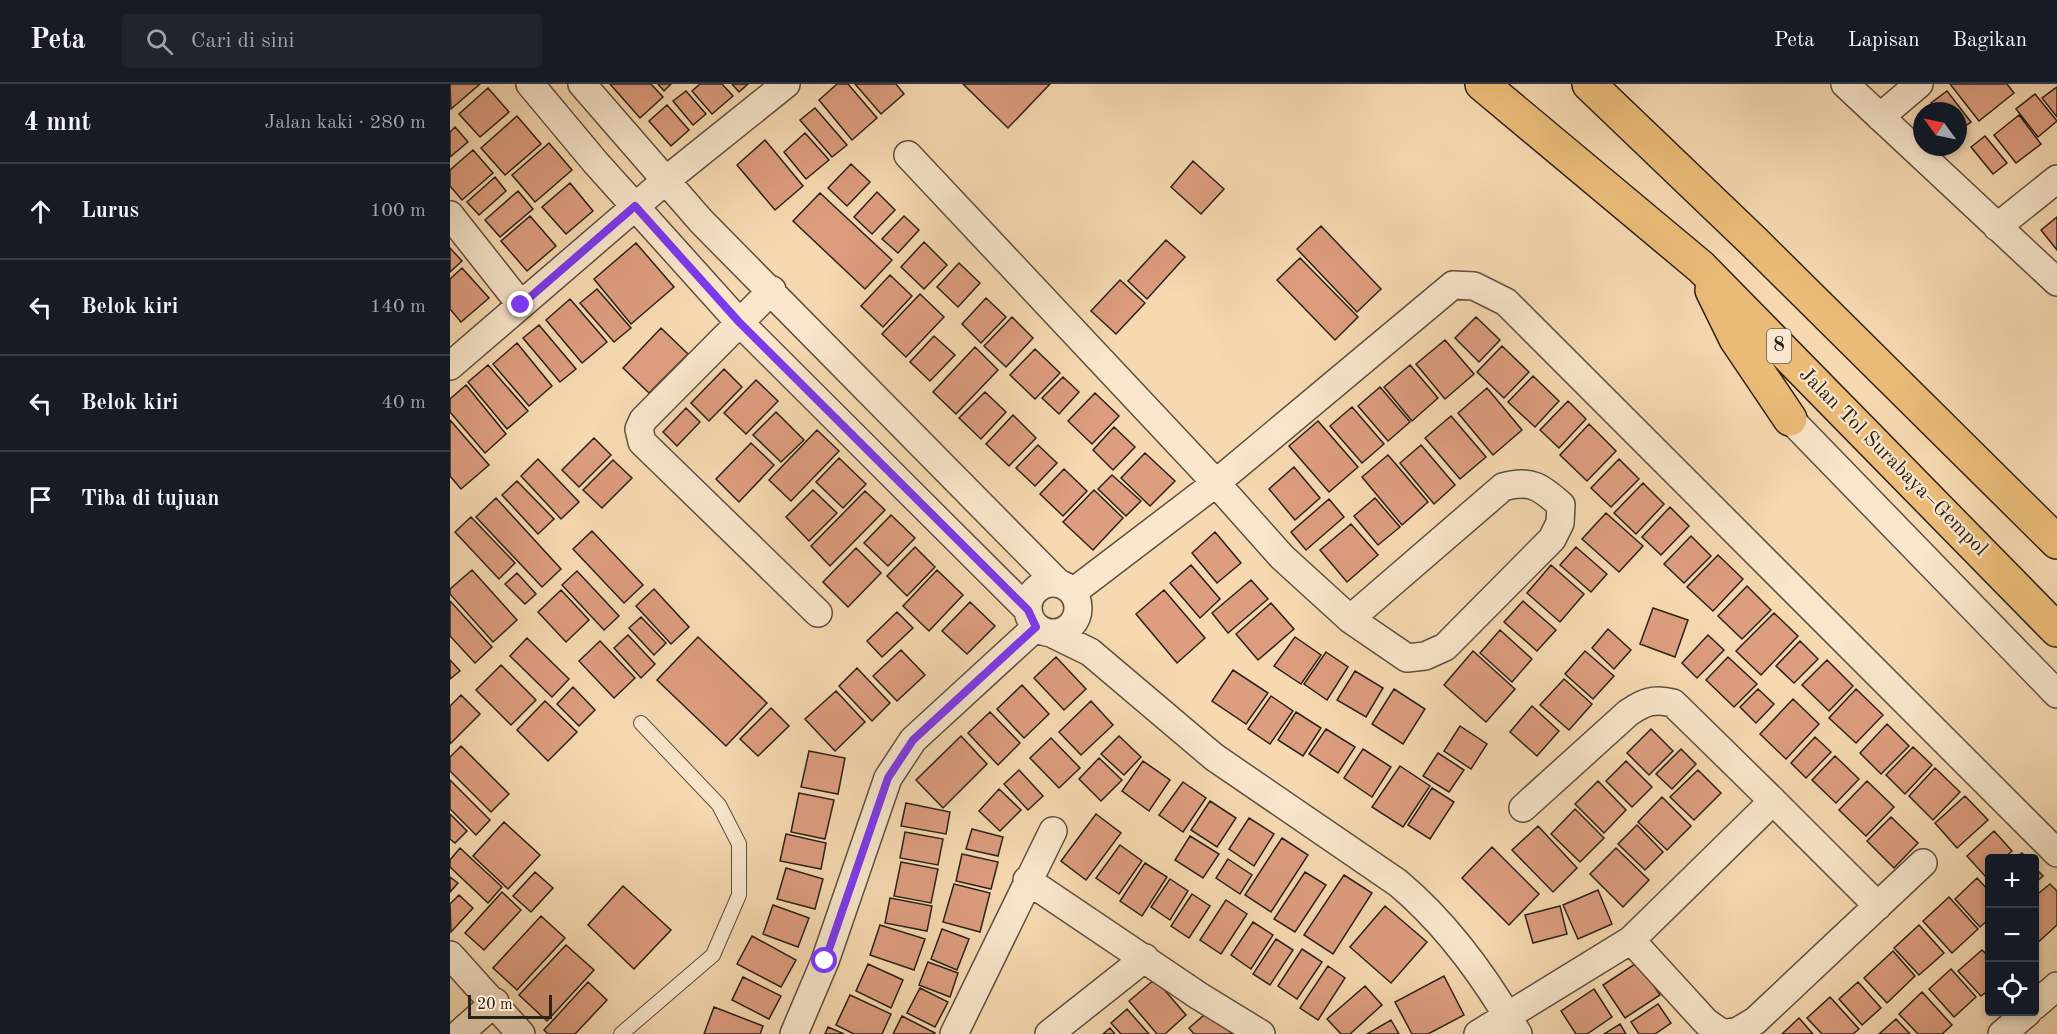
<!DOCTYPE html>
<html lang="id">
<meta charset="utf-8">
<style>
:root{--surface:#171b24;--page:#20242c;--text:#f1f3f6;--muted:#9ea1a6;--line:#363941}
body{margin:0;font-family:"Old Standard TT",serif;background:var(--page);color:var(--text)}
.controls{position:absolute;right:18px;bottom:18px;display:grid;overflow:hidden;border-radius:6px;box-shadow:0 3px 9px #0003}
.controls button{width:54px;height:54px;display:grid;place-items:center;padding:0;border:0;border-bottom:2px solid var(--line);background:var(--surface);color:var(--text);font:30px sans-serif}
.compass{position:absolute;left:1463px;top:18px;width:54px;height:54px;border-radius:50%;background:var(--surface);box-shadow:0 3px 9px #0003;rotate:303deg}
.scale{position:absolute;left:18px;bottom:15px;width:84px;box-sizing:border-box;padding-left:6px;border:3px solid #2c2219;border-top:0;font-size:16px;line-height:21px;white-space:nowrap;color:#2c2219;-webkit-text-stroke:4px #f9e6cc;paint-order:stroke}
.stop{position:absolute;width:18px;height:18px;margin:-14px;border:4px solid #7c3aed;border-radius:50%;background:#fff}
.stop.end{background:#7c3aed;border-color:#fff;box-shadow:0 2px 6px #0008}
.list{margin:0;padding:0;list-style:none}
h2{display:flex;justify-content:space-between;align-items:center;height:78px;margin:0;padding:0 24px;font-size:26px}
h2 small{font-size:20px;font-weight:400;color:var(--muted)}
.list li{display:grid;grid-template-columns:39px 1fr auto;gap:18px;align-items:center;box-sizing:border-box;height:96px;padding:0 24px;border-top:2px solid var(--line)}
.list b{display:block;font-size:22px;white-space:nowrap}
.list em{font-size:20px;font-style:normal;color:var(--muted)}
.icon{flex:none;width:33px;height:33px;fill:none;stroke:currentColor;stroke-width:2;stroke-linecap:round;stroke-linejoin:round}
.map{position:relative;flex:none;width:1607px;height:950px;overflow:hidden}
header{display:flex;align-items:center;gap:36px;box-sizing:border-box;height:84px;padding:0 30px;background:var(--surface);border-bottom:2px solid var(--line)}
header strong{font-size:28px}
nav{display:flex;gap:33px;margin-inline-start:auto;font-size:21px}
.search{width:420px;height:54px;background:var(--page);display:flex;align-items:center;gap:15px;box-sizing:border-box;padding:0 21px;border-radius:6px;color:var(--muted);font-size:22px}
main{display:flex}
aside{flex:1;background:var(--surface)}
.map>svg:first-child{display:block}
</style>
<header>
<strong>Peta</strong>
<div class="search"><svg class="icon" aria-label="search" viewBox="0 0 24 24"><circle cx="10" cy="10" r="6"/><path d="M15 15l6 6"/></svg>Cari di sini</div>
<nav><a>Peta</a><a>Lapisan</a><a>Bagikan</a></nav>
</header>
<main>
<aside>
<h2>4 mnt<small>Jalan kaki · 280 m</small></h2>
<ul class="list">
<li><svg class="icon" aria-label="ahead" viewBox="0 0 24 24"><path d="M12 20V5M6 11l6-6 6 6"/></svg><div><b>Lurus</b></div><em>100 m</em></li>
<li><svg class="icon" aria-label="left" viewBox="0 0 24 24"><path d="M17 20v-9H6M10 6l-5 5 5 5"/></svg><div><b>Belok kiri</b></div><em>140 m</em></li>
<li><svg class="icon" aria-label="left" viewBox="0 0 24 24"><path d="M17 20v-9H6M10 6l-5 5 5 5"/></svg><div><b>Belok kiri</b></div><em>40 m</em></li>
<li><svg class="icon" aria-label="arrive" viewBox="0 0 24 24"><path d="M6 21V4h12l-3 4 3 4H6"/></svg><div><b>Tiba di tujuan</b></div></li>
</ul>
</aside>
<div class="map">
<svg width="1607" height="950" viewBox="0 0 1607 950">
<rect width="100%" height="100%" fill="#f6d9b1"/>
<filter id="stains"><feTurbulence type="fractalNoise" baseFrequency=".00333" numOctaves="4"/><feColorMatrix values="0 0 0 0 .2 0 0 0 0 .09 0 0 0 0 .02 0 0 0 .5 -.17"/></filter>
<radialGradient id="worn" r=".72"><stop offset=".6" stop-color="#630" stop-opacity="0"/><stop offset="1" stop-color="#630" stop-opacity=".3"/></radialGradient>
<!-- building -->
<path fill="#dd9d7f" stroke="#2c2219" stroke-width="1.5" d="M0,0h30l-29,25z
M160,0h41l12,13 -23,21z
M208,0h13l-7,7z
M250,0h22l11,12 -21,18 -20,-23z
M282,0h16l-9,8z
M387,0h11l29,34 -25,22 -33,-40z
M405,0h41l8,10 -23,20z
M513,0h87l-42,44z
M1500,0h57l7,9 -35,28z
M1607,3v30l-15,-19z
M38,4l21,24 -29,25 -21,-23z
M236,7l20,23 -13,11 -20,-24z
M1497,7l24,31 -13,9v-20h-21l-6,-8z
M1585,10l22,27 -19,16 -22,-28z
M217,21l22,25 -18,16 -22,-25z
M365,24l32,37 -15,12 -32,-37z
M1569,31l22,29 -25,19 -22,-28z
M67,32l24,28 -36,31 -24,-27z
M5,43l13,15 -18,15v-25z
M355,49l24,27 -23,19 -22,-27z
M1535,52l22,27 -14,11 -22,-27z
M315,56l38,46 -28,24 -38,-45z
M99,59l23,27 -37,32 -23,-27z
M23,66l20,23 -31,27 -12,-14v-16z
M743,77l31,28 -23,25 -30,-27z
M401,80l19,18 -23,24 -19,-18z
M45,93l11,14 -27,24 -12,-13z
M120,99l23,28 -27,23 -24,-27z
M68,107l15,18 -33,28 -15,-17z
M427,108l18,18 -23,24 -18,-17z
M370,109l72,67 -27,29 -72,-68z
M80,132l26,30 -29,25 -26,-30z
M454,132l15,14 -21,23 -16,-14z
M1607,133v33l-16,-20z
M871,142l60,63 -24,23 -60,-63z
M716,156l19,17 -38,42 -19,-18z
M474,158l23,23 -23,24 -23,-22z
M186,159l38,44 -43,37 -37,-45z
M0,164l12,13 -12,11z
M850,174l58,59 -23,23 -58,-60z
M509,179l21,20 -22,24 -21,-20z
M12,184l27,30 -28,24 -11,-13v-30z
M440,191l22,21 -29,31 -22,-21z
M670,196l25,23 -29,31 -25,-23z
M147,205l34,39 -17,14 -34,-39z
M470,210l24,23 -38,40 -24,-23z
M536,214l20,19 -25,26 -19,-19z
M120,215l37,43 -25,21 -36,-43z
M562,233l21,21 -27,29 -22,-21z
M1026,233l24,23 -21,22 -24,-24z
M89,241l37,44 -16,13 -37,-44z
M211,244l27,26 -39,39 -26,-25z
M484,252l21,19 -25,26 -20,-19z
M995,256l29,34 -29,25 -29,-35z
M67,259l35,43 -23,20 -36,-42z
M1052,262l27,26 -25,26 -27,-26z
M525,263l23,23 -42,44 -23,-22z
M585,265l25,24 -25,26 -25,-24z
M38,281l40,46 -21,18 -39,-47z
M960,281l28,33 -26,23 -28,-34z
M274,285l18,18 -33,34 -18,-18z
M1083,292l26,25 -24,26 -27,-25z
M613,293l16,15 -20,22 -17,-16z
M306,296l22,21 -32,33 -22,-21z
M16,301l40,49 -21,19 -35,-41v-13z
M930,303l30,35 -22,19 -30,-35z
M1037,304l35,42 -29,25 -35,-42z
M535,308l21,20 -25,27 -22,-21z
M645,309l24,23 -27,28 -24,-23z
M1118,317l18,18 -27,29 -19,-18z
M902,323l32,37 -22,19 -32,-37z
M236,324l14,14 -23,24 -14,-14z
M326,328l28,28 -23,22 -28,-27z
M563,331l23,23 -27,28 -23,-22z
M1001,332l35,41 -26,22 -35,-41z
M0,336l39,45 -28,24 -11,-13z
M868,337l40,46 -29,25 -40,-46z
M1139,340l27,27 -29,30 -27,-26z
M664,343l21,20 -22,23 -20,-20z
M367,346l22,21 -48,50 -22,-21z
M144,354l17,17 -32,32 -17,-17z
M301,359l23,22 -35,37 -23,-23z
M588,361l19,18 -22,23 -19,-18z
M971,361l34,40 -21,19 -34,-41z
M695,369l30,28 -25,25 -29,-28z
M938,371l40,47 -26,23 -40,-48z
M389,374l27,26 -23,24 -27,-26z
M88,375l41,43 -18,17 -40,-43z
M1169,375l20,20 -28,28 -20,-19z
M163,376l19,18 -30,30 -19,-18z
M844,383l26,31 -25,22 -26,-31z
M614,385l23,22 -24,25 -23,-22z
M662,391l29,26 -15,15 -28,-27z
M67,397l37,38 -16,15 -36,-39z
M1193,399l21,21 -28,30 -22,-21z
M363,406l24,23 -28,28 -23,-24z
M644,406l29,28 -30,32 -30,-28z
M415,407l20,19 -55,56 -19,-20z
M46,414l65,71 -19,18 -66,-70z
M925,414l25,29 -22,18 -24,-29z
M879,415l15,18 -38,33 -15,-18z
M1220,423l19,19 -28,29 -19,-18z
M1156,429l37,33 -24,26 -37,-33z
M441,431l24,23 -27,28 -24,-23z
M21,433l44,46 -16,16 -44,-47z
M901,440l27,31 -31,27 -27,-32z
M142,447l51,54 -19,18 -51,-54z
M765,448l26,31 -24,20 -25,-30z
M1241,452l20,20 -27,27 -20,-19z
M465,463l20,20 -28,29 -20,-20z
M1126,463l31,27 -16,18 -31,-27z
M406,464l25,25 -33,34 -25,-25z
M1268,471l25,24 -30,32 -26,-24z
M741,481l29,34 -20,19 -30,-35z
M1101,481l33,29 -24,28 -33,-29z
M22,486l45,50 -24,22 -43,-48v-5z
M487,486l26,25 -34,36 -26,-25z
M127,487l42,45 -15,14 -42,-45z
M67,489l19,21 -11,10 -20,-20z
M801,496l17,19 -40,34 -16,-20z
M1297,502l24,24 -29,29 -24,-23z
M204,505l35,38 -18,17 -35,-38z
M111,506l28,30 -23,22 -28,-30z
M714,506l41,48 -28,25 -41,-49z
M0,517l42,46 -17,16 -25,-27z
M1073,517l33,29 -19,21 -33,-29z
M520,518l25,24 -28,28 -25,-23z
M821,519l23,26 -36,31 -22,-26z
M1203,524l35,12 -13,37 -35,-13z
M447,528l16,16 -31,29 -15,-16z
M1324,529l24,23 -37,39 -25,-24z
M191,533l25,26 -12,12 -25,-27z
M1158,545l23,21 -17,19 -22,-21z
M1050,546l32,29 -20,23 -32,-29z
M178,551l27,29 -14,14 -27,-30z
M1258,551l16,15 -27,28 -15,-15z
M248,553l69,66 -41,43 -69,-66z
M845,553l26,18 -20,29 -27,-18z
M77,554l42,41 -17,18 -42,-41z
M150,557l35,37 -21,20 -35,-37z
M1350,557l18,18 -24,24 -18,-17z
M451,566l24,25 -28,26 -24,-25z
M1023,567l42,38 -29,33 -42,-37z
M1135,567l29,25 -21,23 -28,-25z
M876,568l22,15 -21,33 -23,-16z
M606,573l30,32 -22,21 -30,-32z
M1278,573l29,27 -23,23 -28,-27z
M0,576l10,11 -10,8z
M1377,576l26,26 -24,25 -27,-26z
M51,581l35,35 -25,25 -35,-35z
M407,584l33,35 -18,18 -33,-35z
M783,586l35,23 -22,31 -34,-23z
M905,587l28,17 -17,29 -29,-17z
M1114,595l28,25 -23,26 -29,-25z
M572,601l27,29 -25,24 -27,-29z
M123,603l22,23 -16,16 -22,-22z
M944,605l31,20 -22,35 -31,-20z
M1308,605l16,15 -18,19 -16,-16z
M1406,605l27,26 -27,28 -27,-25z
M386,607l29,31 -30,29 -30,-32z
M11,611l19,19 -30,30v-38z
M821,612l22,15 -23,33 -22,-15z
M1343,615l26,25 -33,35 -26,-25z
M95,617l32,31 -29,29 -31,-31z
M641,617l22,24 -32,30 -22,-23z
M1082,622l27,25 -22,25 -27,-24z
M321,624l18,18 -31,30 -18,-17z
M540,628l30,31 -22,22 -30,-32z
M846,628l25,16 -18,28 -25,-16z
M1437,640l22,22 -28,28 -21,-21z
M1010,642l27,18 -16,25 -27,-18z
M876,645l29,18 -17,26 -29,-19z
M1201,645l22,22 -24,24 -22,-22z
M511,652l26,28 -44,44 -27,-28z
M669,652l22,21 -17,18 -23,-21z
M1365,653l16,15 -25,26 -15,-15z
M601,654l29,30 -21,20 -29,-30z
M11,662l48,48 -18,18 -41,-41v-14z
M1463,663l19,18 -27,29 -19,-19z
M913,665l28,18 -19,30 -28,-19z
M1231,665l15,15 -24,25 -16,-15z
M359,667l36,7 -7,36 -37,-7z
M988,669l26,17 -15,22 -26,-16z
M1385,672l24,23 -23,24 -24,-23z
M649,674l23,22 -21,21 -22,-22z
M693,677l27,19 -21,31 -27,-20z
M1176,677l26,26 -20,20 -26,-26z
M950,682l30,20 -27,41 -31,-20z
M1485,684l25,24 -27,28 -24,-24z
M569,686l24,26 -15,14 -24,-26z
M1248,686l23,23 -27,27 -24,-23z
M0,696l40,40 -14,15 -26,-26z
M1148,697l28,29 -22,23 -29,-29z
M1417,697l27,26 -28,29 -27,-26z
M733,698l23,16 -23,34 -24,-17z
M982,704l22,14 -24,37 -22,-14z
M549,705l22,21 -21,21 -21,-20z
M349,709l35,7 -9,39 -34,-7z
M1515,712l23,24 -31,28 -22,-25z
M1212,713l29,29 -24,24 -29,-28z
M760,717l26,17 -19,29 -26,-17z
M456,719l44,9 -4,22 -45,-8z
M1125,725l29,29 -24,24 -29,-28z
M0,730l17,17 -12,12 -5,-4z
M646,730l25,19 -35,47 -25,-19z
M1441,733l27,26 -24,25 -27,-27z
M799,734l25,16 -20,32 -25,-17z
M54,738l36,33 -32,34 -35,-33z
M1187,741l26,27 -18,18 -27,-26z
M1088,742l39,42 -24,24 -41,-42z
M522,745l31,8 -5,19 -32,-7z
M1544,747l18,20 -8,7h-14v13l-5,5 -18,-20z
M455,748l38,7 -5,26 -38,-7z
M336,750l40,9 -5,26 -41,-8z
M740,752l29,18 -16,24 -28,-18z
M832,754l26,17 -37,57 -26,-17z
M670,761l22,16 -23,33 -23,-16z
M1042,763l47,47 -30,31 -47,-47z
M10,764l42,39 -14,16 -38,-36v-7z
M1166,764l33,32 -26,27 -33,-33z
M1572,769l5,5h-12z
M512,770l36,8 -7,27 -35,-8z
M778,775l24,16 -12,19 -24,-16z
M451,778l37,7 -7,34 -37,-7z
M695,779l22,14 -25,39 -22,-15z
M1584,783l9,9 -9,8z
M336,784l37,11 -8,30 -38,-10z
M85,788l18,16 -22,24 -18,-16z
M855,788l21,13 -31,47 -21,-13z
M894,791l28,18 -39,61 -29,-19z
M0,793l8,6 -8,9z
M1527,794l13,14v26l-10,9 -25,-28z
M720,795l18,12 -18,29 -19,-13z
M504,800l36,9 -10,39 -37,-10z
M1600,800l7,7v34l-21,19 -2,-47z
M173,802l48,44 -37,39 -46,-44z
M1148,806l14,34 -34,15 -15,-34z
M52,808l19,18 -37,40 -19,-17z
M742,810l18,12 -21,32 -18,-12z
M9,811l14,13 -22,24 -1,-28z
M1499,813l29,32 -26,24 -29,-32z
M440,814l42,8 -5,25 -42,-8z
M776,816l21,14 -26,40 -21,-14z
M323,821l36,13 -11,29 -35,-13z
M935,822l42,36 -36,41 -41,-36z
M1110,822l7,28 -34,9 -8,-28z
M91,832l24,22 -48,52 -24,-22z
M803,838l20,13 -22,34 -20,-14z
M430,841l45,14 -11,31 -44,-15z
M1469,841l25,28 -25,22 -25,-27z
M492,845l27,10 -12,31 -26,-11z
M302,852l44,24 -15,27 -44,-23z
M826,855l17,11 -23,35 -17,-11z
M116,861l28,25 -47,51 -28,-26z
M852,865l20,13 -25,37 -19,-13z
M1532,866l8,8v31l-9,7 -23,-25z
M1443,867l22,25 -28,27 -23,-25z
M478,878l30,11 -8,24 -31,-12z
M1188,878l22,33 -35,23 -22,-33z
M418,880l35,16 -12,28 -35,-17z
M878,882l17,12 -27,42 -18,-12z
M1501,885l25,28 -22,20 -25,-28z
M994,892l20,39 -36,19h-16l-17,-32z
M293,893l38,19 -12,23 -37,-19z
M705,895l31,36 -21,19h-8l-28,-33z
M138,898l19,18 -32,34h-27l-4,-4z
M1408,898l23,26 -19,17 -23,-26z
M915,902l17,19 -32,29h-9l-14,-15z
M470,904l28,14 -13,25 -28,-14z
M1144,905l18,28 -25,17h-11l-15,-23z
M1472,908l30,33 -10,9h-24l-19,-20z
M400,911l41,19 -9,20h-28l-18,-9z
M1380,913l29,32 -6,5h-31l-15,-16z
M1208,920l13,19 -16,11h-16l-8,-12z
M264,923l49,19 -3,8h-56z
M677,925l22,25h-28l-10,-11z
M761,925l21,25h-38l-5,-6z
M452,932l33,17 -1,1h-41z
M1349,934l14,16h-31z
M1446,935l14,15h-31z
M941,936l8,14h-32z
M1170,940l6,10h-22z
M378,943l16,7h-19z
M660,944l5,6h-12z"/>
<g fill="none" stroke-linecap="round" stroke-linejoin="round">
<!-- lane casing -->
<g stroke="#5e503f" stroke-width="16">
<path id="lane" d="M171,950l92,-79 26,-60v-51l-20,-39 -78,-82"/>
</g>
<!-- street casing -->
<g stroke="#5e503f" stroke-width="30">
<path id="street" d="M80,0l66,79 143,159 289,288
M132,0l119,137 357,362
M1395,0l212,198
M1430,33l39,-33
M458,71l308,328 66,74 68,62 57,39 18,-2 20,-9 107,-108 8,-16 1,-18c-20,-18 -31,-26 -58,-18l-153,132
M0,131l71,90
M1547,143l60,-48
M322,206l-129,130 -4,9 3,13 176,171
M0,282l215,-185 121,-97
M1340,335l267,275
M578 524a25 25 0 1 1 50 0a25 25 0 1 1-50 0Z
M623,508l143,-109 237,-198 21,1 32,16 551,551
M603,550l37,18 124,105 184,126c50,42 88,95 120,151
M1323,717l105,105
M577,796l172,116 62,38
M1181,856l75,82 17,12 15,-3 17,-10 168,-158
M0,871l71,79
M1584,922l23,-20
M9,950l36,-32
M344,950l31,-73 63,-183 25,-38 123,-113
M504,950l99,-203
M599,950l96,-76
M1028,950l153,-94 142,-139 -100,-98c-19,-5 -29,-1 -45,10l-105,95
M1552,950l26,-22"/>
</g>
<!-- highway casing -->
<g stroke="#2c2219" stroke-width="36">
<path id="highway" d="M1032,0l219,183 356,363
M1139,0l164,157 304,301
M1262,206l24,49 54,80"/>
</g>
<!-- lane -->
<use href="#lane" stroke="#f9e6cc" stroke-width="14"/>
<!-- street -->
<use href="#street" stroke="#f9e6cc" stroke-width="27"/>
<!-- highway -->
<use href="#highway" stroke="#ebbc78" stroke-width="33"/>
</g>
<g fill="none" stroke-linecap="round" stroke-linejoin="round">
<!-- route -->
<path stroke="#7c3aed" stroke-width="8" d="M71,221l114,-99 104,116 289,288 8,17 -123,113 -25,38 -63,183"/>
</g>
<g text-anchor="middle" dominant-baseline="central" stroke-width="4.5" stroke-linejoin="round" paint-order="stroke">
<!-- shield labels -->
<rect fill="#f9e6cc" stroke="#6a5d4f" stroke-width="1.5" x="1317" y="245" width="24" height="34" rx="4.5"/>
<g font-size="20" font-weight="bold" fill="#2c2219">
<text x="1329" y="262">8</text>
</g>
<!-- street labels -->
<g font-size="21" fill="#2c2219" stroke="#f9e6cc">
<text transform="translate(1443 378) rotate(45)">Jalan Tol Surabaya–Gempol</text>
</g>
</g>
<rect width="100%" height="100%" filter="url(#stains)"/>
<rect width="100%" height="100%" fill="url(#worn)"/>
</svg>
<div class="controls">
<button>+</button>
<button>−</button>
<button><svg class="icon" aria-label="locate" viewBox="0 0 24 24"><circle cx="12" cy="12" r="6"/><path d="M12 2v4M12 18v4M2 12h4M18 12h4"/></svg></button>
</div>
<svg class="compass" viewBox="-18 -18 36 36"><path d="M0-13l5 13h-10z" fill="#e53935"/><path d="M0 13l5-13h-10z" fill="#9ea1a6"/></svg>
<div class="scale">20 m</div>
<div class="stop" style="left:375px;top:877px"></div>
<div class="stop end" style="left:71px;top:221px"></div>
</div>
</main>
